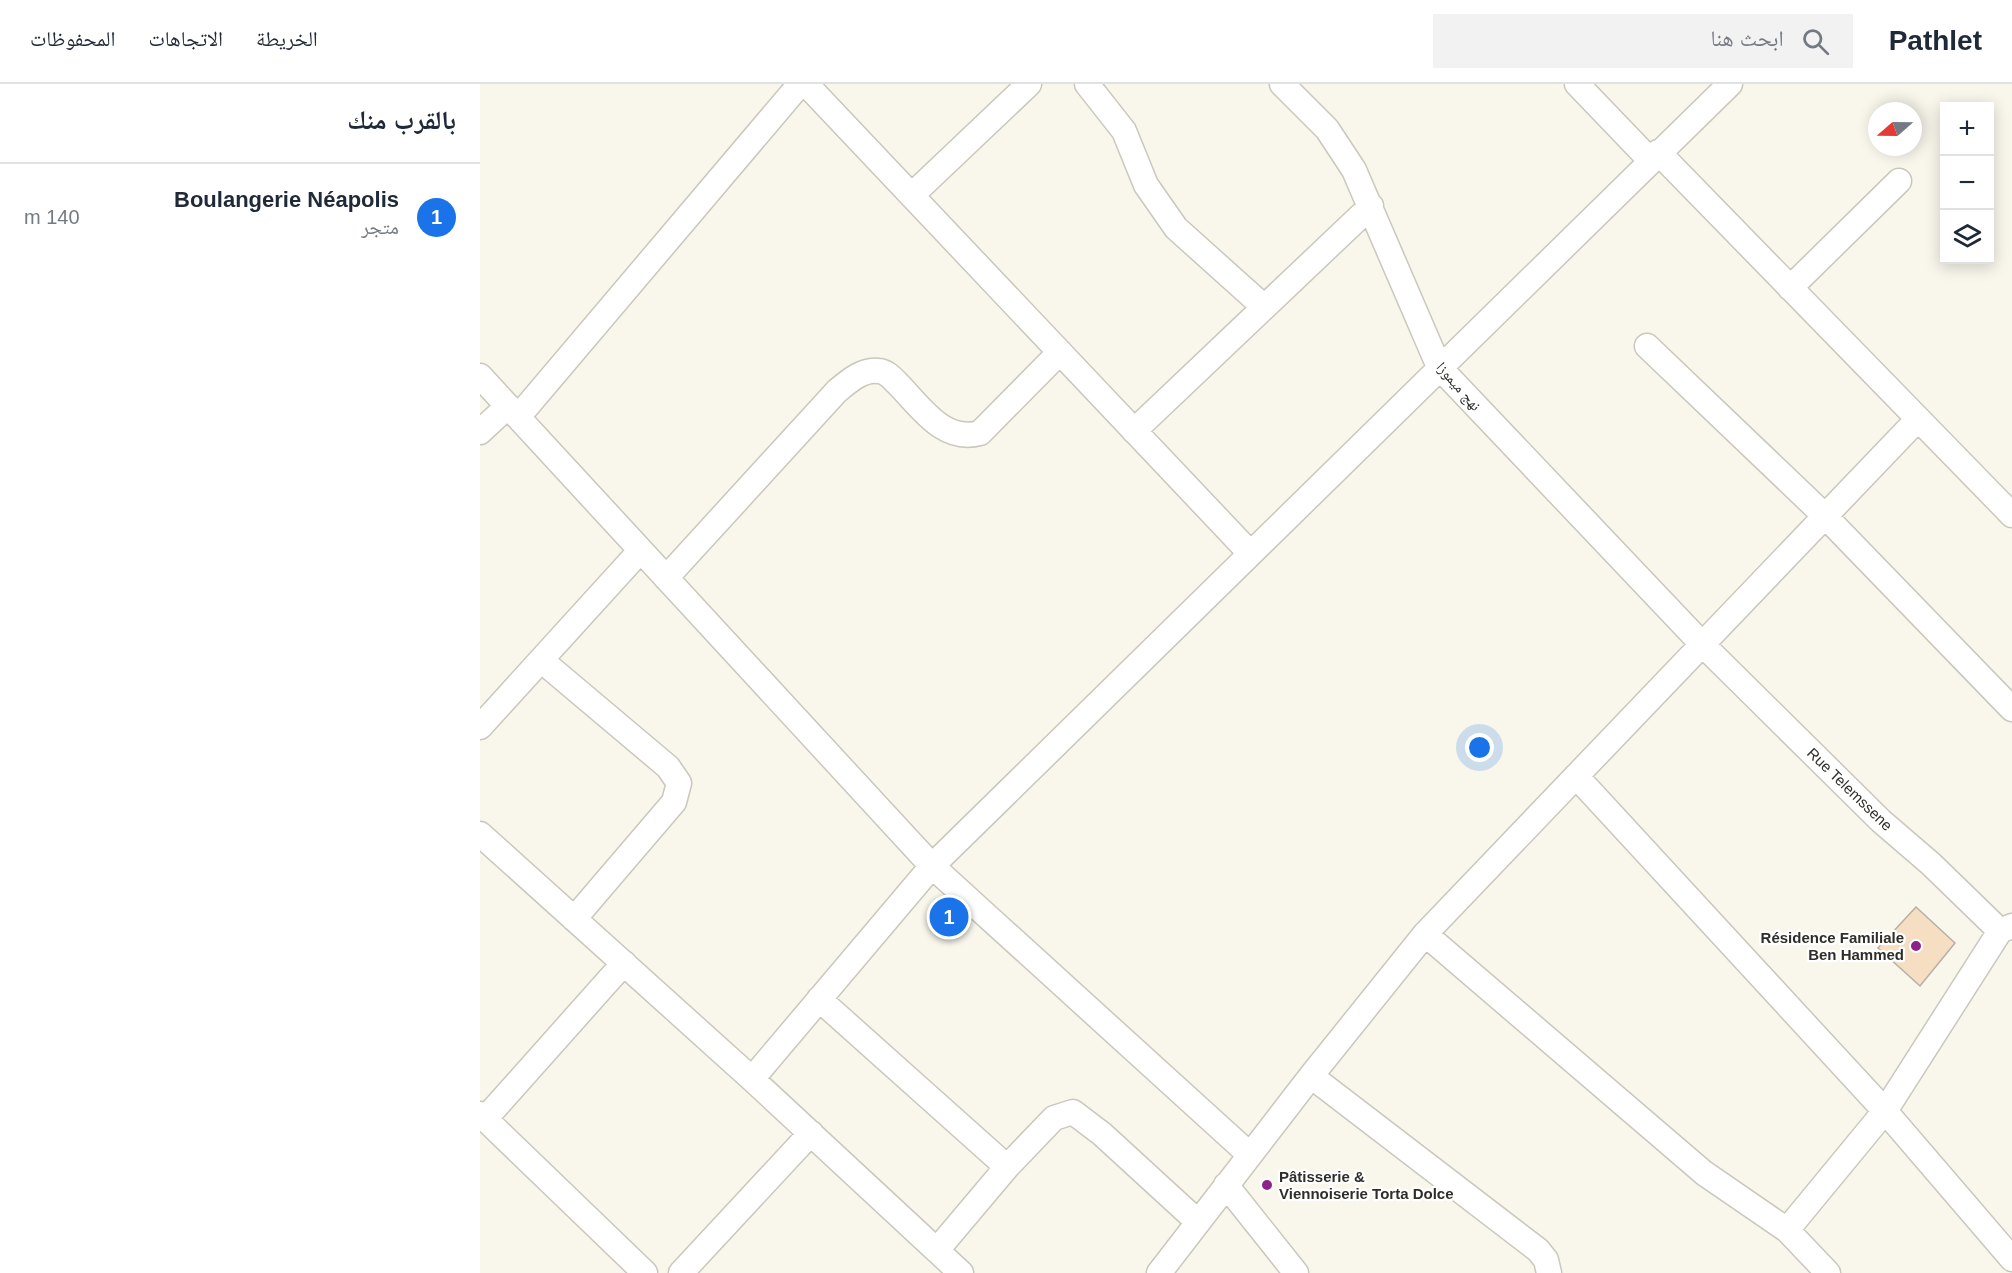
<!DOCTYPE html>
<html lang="ar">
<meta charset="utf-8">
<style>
:root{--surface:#fff;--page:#f2f2f3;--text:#1f2937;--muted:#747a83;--line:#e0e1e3;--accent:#1a73e8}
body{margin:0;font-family:Helvetica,"Noto Naskh Arabic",sans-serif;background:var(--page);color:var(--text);direction:rtl}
.controls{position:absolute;right:18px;top:18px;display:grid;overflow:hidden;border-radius:0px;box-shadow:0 3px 15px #0003}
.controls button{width:54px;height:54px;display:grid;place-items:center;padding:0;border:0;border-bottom:2px solid var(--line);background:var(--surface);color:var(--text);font:30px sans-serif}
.compass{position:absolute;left:1388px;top:18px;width:54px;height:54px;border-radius:50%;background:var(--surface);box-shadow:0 3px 15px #0003;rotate:250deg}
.you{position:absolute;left:1000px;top:664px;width:21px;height:21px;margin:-15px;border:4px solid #fff;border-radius:50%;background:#1a73e8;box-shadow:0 0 0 9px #1a73e833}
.badge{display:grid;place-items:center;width:39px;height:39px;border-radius:50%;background:var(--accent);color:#fff;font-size:20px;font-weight:700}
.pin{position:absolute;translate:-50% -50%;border:3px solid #fff;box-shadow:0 2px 6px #0006}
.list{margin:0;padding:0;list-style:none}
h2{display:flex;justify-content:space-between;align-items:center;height:78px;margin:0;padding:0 24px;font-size:26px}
h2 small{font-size:20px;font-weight:400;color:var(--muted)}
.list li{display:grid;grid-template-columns:39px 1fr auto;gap:18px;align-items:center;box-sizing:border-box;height:108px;padding:0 24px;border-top:2px solid var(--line)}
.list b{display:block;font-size:22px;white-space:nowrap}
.list p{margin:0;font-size:20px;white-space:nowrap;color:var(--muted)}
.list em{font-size:20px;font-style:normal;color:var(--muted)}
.icon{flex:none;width:33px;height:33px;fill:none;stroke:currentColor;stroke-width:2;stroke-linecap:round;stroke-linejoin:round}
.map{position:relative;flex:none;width:1532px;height:1189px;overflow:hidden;direction:ltr}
header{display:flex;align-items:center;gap:36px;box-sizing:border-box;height:84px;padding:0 30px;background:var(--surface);border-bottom:2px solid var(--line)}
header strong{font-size:28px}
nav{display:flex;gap:33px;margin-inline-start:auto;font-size:21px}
.search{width:420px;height:54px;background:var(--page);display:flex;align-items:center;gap:15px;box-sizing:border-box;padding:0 21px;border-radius:0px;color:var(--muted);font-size:22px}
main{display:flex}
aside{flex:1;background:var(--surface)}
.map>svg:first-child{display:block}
</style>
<header>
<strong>Pathlet</strong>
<div class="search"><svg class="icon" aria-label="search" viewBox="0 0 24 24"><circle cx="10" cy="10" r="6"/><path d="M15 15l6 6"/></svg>ابحث هنا</div>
<nav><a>الخريطة</a><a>الاتجاهات</a><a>المحفوظات</a></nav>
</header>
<main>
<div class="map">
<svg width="1532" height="1189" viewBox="0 0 1532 1189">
<rect width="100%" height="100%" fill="#f9f7ec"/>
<!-- building -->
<path fill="#f6dec2" stroke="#b7afa6" stroke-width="1.5" d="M1436,823l39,36 -35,43 -42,-38z"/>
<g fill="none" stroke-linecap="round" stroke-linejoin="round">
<!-- street casing -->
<g stroke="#cac7bc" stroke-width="27">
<path id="street" d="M326,0l444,469
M607,0l37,47 22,54 30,43 88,79
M802,0l45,45 27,41 85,197 263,277 179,177 50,43 69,67
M1097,0l73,76
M1178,68l354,363
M432,111l117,-111
M1310,204l109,-107
M1167,262l178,170 187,193
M0,292l452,490 318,289
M38,333l282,-333
M654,347l237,-225
M0,348l28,-26
M186,494l171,-187c11,-9 25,-22 41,-20 8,0 14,7 19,12 24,24 46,60 83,50l80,-81
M61,576l127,107 11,16 -5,19 -100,117
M0,643l160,-176
M1096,692l309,335 127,148
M0,750l272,245 209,194
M945,850l279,239 83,57 41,43
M339,915l188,168
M831,992l227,174 8,10 3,13
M272,995l180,-213 798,-782
M0,1030l165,159
M5,1035l139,-156
M746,1101l70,88
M1307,1146l98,-119 115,-180 12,-5
M457,1166l70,-83 47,-49 19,-6 29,22 96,88
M201,1189l130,-140
M679,1189l152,-197 114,-142 493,-515"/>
</g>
<!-- street -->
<use href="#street" stroke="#fff" stroke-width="24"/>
</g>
<!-- markers -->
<g fill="#8d2388" stroke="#fff" stroke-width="2">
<circle cx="1436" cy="862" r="6"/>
<circle cx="787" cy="1101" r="6"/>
</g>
<g text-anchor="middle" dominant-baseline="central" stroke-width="4.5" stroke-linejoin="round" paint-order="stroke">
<!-- street labels -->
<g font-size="15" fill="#2f2e2a" stroke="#fff">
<text transform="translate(979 302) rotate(49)">نهج ميموزا</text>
<text transform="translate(1370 705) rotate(44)">Rue Telemssene</text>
</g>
<!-- poi labels -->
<g font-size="15" font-weight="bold" fill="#2f2e2a" stroke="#fff" text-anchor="end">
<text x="1424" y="853">Résidence Familiale<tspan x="1424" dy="17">Ben Hammed</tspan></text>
<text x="799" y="1092" text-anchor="start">Pâtisserie &amp;<tspan x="799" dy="17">Viennoiserie Torta Dolce</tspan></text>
</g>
</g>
</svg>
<div class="controls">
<button>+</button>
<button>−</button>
<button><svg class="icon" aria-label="layers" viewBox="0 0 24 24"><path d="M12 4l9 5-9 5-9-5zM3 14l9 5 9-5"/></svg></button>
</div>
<svg class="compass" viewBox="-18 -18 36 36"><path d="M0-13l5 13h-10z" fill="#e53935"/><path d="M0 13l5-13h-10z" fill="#747a83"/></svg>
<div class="you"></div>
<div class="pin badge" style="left:469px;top:833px">1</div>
</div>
<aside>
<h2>بالقرب منك<small></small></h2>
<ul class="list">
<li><span class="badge">1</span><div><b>Boulangerie Néapolis</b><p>متجر</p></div><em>140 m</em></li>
</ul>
</aside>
</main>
